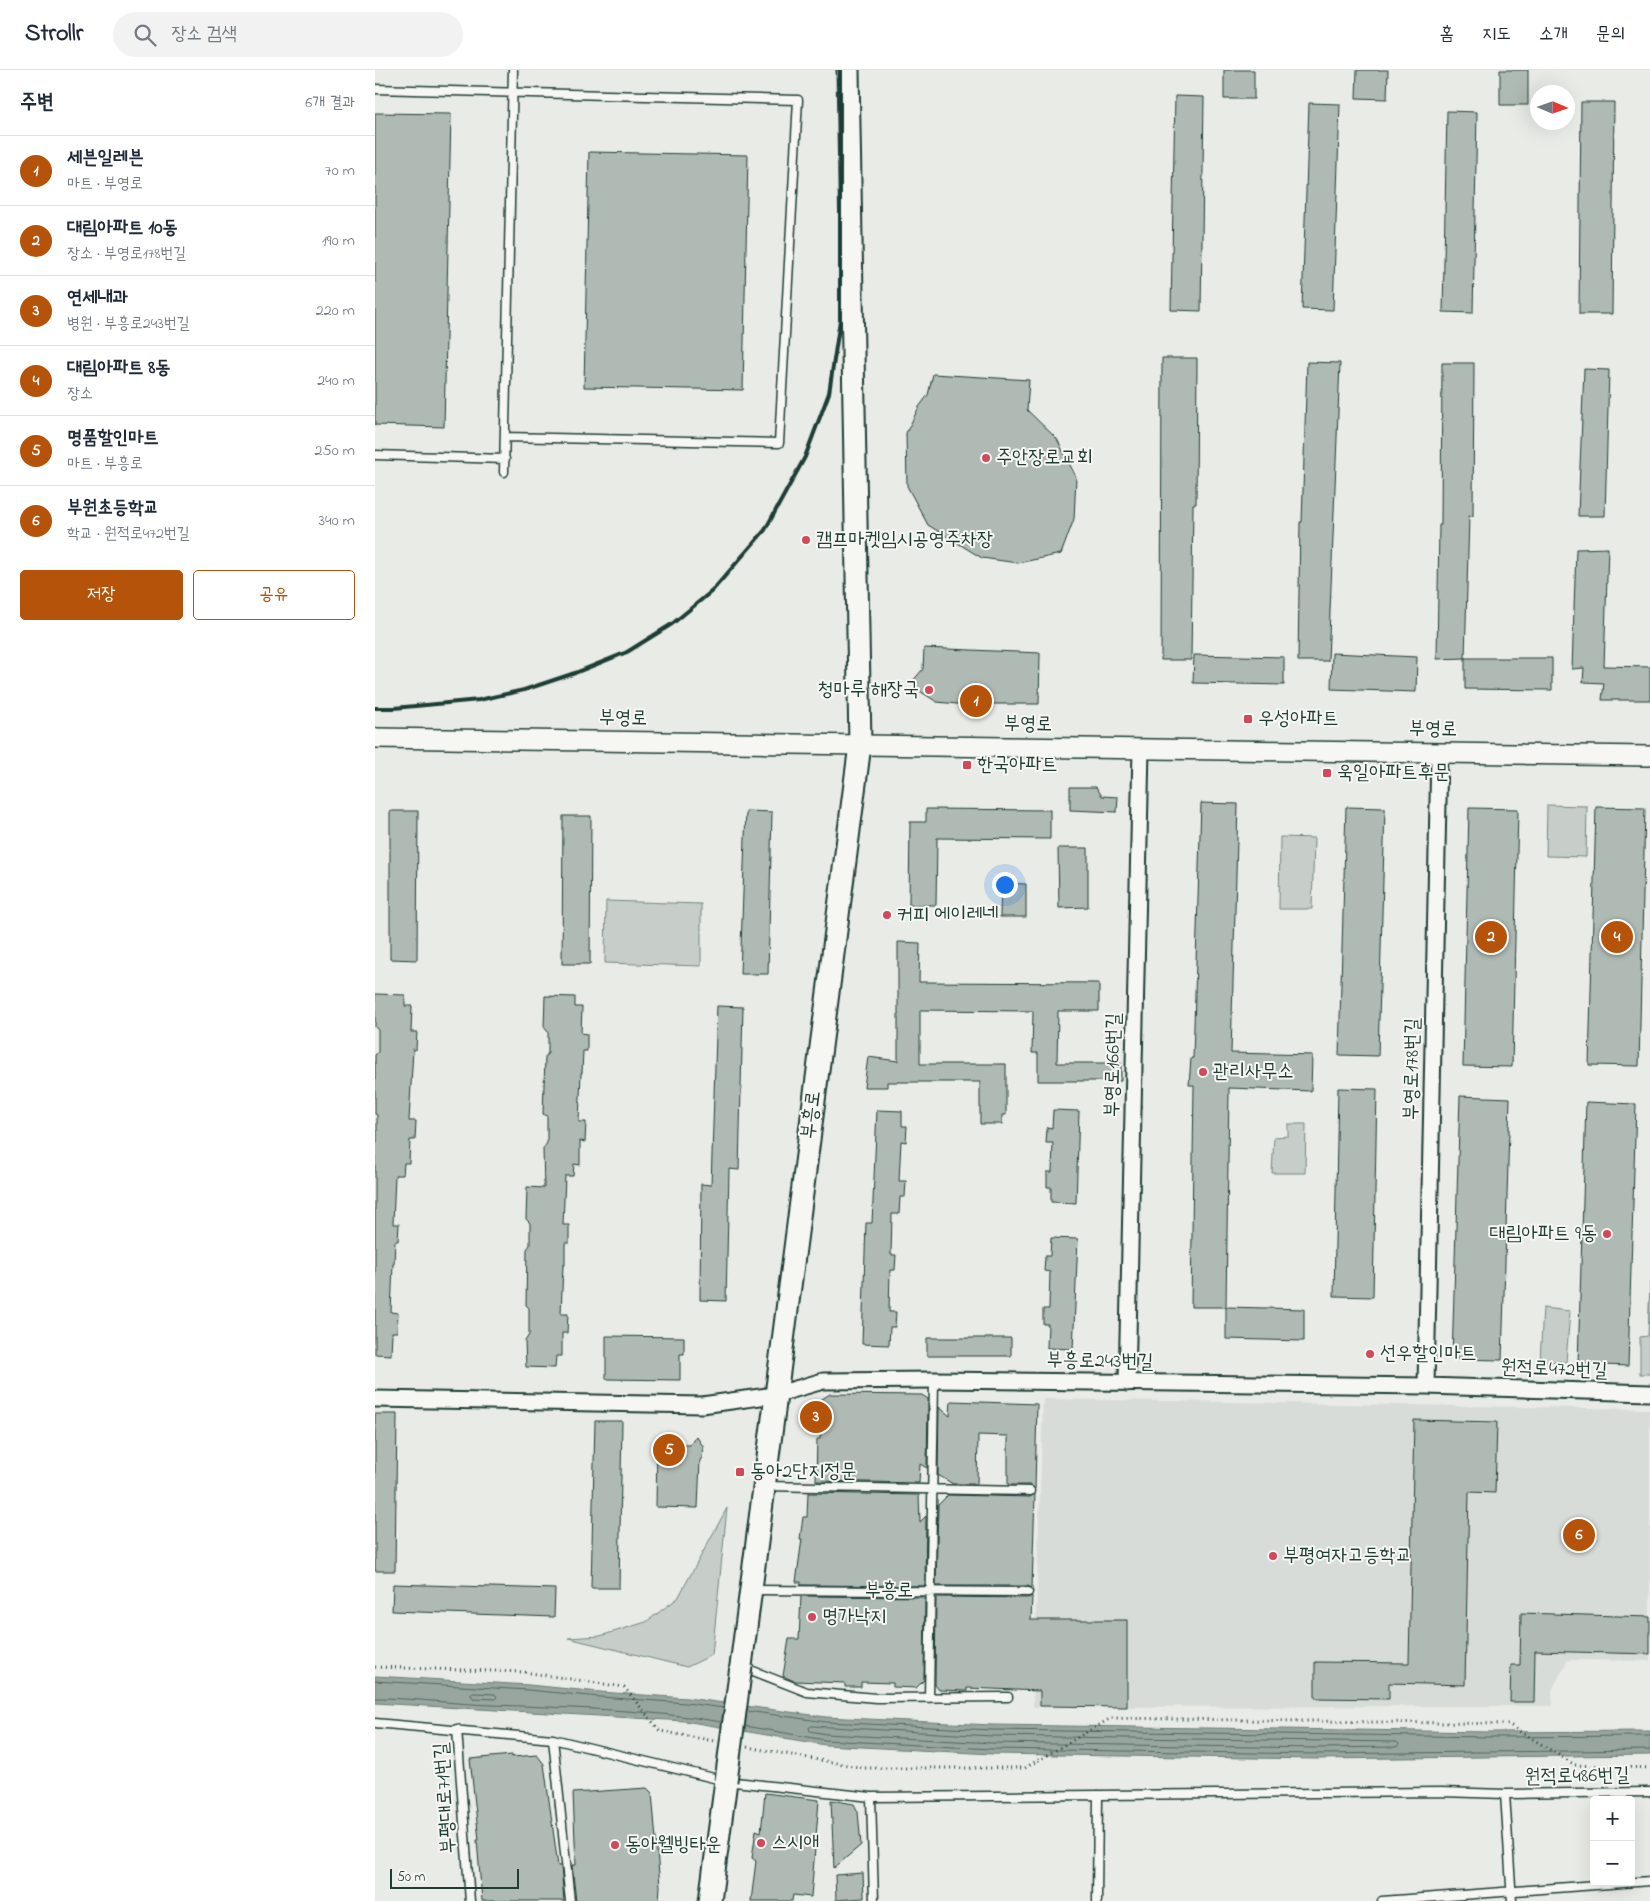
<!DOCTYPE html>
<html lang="ko">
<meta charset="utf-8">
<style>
:root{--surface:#fff;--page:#f2f2f3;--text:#1f2937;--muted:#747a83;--line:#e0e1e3;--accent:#b45309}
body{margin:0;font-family:"Indie Flower","Poor Story",sans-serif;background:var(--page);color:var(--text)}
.controls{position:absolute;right:15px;bottom:15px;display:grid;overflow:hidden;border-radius:5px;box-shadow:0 5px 20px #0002}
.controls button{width:45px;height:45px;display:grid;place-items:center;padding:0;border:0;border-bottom:1px solid var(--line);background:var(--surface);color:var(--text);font:25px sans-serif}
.compass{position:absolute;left:1155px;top:15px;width:45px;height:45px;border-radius:50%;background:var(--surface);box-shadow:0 5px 20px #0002;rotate:92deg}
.scale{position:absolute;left:15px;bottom:12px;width:129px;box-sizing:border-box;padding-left:5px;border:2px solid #1f3d34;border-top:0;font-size:14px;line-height:18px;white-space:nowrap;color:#1f3d34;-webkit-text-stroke:4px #f6f6f2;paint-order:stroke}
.you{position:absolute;left:629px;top:814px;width:18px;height:18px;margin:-12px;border:4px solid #fff;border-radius:50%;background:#1a73e8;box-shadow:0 0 0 8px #1a73e833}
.badge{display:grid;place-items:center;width:32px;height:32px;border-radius:50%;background:var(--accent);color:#fff;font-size:16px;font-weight:700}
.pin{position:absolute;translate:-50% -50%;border:2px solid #fff;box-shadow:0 1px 5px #0006}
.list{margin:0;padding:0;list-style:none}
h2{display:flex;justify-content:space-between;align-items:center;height:65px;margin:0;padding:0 20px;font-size:21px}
h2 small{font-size:16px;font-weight:400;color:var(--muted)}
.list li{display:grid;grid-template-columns:32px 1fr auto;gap:15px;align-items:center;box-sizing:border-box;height:70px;padding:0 20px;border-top:1px solid var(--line)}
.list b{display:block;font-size:19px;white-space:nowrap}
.list p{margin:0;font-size:16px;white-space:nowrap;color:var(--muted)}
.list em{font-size:16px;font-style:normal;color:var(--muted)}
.actions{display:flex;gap:10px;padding:15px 20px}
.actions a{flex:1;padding:11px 0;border:1px solid var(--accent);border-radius:5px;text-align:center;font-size:18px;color:var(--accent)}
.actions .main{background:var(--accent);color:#fff}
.icon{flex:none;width:28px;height:28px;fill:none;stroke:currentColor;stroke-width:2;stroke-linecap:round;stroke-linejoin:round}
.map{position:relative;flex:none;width:1275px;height:1831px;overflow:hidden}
header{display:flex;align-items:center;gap:30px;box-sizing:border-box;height:70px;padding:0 25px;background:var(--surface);border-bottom:1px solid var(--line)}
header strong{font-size:24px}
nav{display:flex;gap:28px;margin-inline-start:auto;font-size:18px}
.search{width:350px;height:45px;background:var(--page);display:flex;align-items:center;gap:12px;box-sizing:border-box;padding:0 18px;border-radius:28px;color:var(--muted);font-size:19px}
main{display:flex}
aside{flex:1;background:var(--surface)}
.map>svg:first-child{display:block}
</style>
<header>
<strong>Strollr</strong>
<div class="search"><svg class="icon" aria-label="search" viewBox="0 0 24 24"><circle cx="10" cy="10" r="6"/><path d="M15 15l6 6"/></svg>장소 검색</div>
<nav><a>홈</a><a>지도</a><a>소개</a><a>문의</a></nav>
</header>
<main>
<aside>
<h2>주변<small>6개 결과</small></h2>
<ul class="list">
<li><span class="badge">1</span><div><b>세븐일레븐</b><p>마트 · 부영로</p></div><em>70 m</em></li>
<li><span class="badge">2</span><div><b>대림아파트 10동</b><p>장소 · 부영로178번길</p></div><em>190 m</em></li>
<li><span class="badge">3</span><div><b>연세내과</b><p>병원 · 부흥로243번길</p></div><em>220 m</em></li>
<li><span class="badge">4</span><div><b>대림아파트 8동</b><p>장소</p></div><em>240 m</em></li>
<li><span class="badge">5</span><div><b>명품할인마트</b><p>마트 · 부흥로</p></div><em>250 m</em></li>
<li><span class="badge">6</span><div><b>부원초등학교</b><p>학교 · 원적로472번길</p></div><em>340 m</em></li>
</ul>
<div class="actions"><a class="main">저장</a><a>공유</a></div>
</aside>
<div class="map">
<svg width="1275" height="1831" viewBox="0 0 1275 1831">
<rect width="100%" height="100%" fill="#e9ebe7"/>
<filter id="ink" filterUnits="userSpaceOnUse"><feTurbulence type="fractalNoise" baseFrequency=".02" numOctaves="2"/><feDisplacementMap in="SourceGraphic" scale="10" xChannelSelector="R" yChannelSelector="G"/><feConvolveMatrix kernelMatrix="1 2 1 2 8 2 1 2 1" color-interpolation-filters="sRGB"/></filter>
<g filter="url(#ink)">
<!-- built -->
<path fill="#d8dcd8" d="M668,1329l607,10v252l-82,-1 -16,30 1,16 -520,1z"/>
<!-- green -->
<path fill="#c7cec9" stroke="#73867e" d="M1172,735l40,1 -1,51 -40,-1z
M905,767l34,1 -2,71h-33z
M231,831l95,3v62l-96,-3z
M913,1054h18l-1,49h-33l2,-36 14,-1z
M1275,1212v92h-10v-37l8,-1z
M1168,1238l27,3 -4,51 -26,-1z
M352,1438l-15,147 -25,12 -119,-29 32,-2 46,-14 32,-24z"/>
<!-- water -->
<path fill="#99a6a0" stroke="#687c75" d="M0,1606l154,9 71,7 87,6 139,19 166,8 500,7 158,-1v24l-333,4 -325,-5 -167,-9 -140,-24 -310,-18z"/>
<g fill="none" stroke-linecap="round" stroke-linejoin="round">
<!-- shore -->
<path stroke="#50675f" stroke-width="1" d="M0,1611l153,9 72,7 86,6 38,5
M99,1623l21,1 2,3 -2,2 -22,-1 -2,-3z
M0,1628c39,0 79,6 118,7 76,3 153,4 229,17
M372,1641l79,11 166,8 499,7 159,-1
M370,1656l80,14 167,9 325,5 333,-4
M437,1656l180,10 405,6 2,2 -2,3 -80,1 -325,-5 -166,-9 -16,-3 -1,-3z"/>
</g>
<!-- building -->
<path fill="#b0bab5" stroke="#1f3d34" d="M849,0h30v29h-30z
M982,0h31l-1,29 -31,-1z
M1125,0h28v35h-28z
M800,26l29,1 -3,214 -30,-1z
M1206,32h33l-2,212h-33z
M934,33l31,1 -7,206 -31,-1z
M1072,41l30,1 -4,201 -30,-1z
M0,43l76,1 -7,313 -69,-2z
M214,82l159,3 -5,235 -159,-3z
M787,288h35l-1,146h-3l-2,156h-30z
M932,292l33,1 -12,298h-30l2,-139h2z
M1067,293h32l-1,153h-4l-4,142 -28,1 2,-134h2z
M1209,299l25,1 -4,146h-27z
M558,304l96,6 -2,30 30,29 19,38 -2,42 -13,35 -43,9 -36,-5 -54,-33 -21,-39 -1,-53 13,-26 9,-12z
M1233,478l-4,118 46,1v33h-48l2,-17 -21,-1 1,-14 -12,1 4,-120z
M549,578l116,5 -1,51h-82l-20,-2 -19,-12 -6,-8 11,-13z
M957,583l85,4 -1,35 -85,-3z
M819,585l90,2v28l-91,-2z
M1090,588h87v32l-87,-1z
M695,717h26l6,9 16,1 -1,15 -47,-2z
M826,733l37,1 -7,249 81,2 -1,36 -82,-3 -3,219h-35l3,-222h-5l2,-27h2z
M971,737l39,1 -7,248 -39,-1z
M1221,737l49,1 -6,258 -50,-1z
M1094,738l49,1 -6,258 -49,-1z
M551,739l124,1v29l-113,-1 -1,67h-27l1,-83h16z
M15,741h28l-1,149 -27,-1z
M371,741l26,1 -4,162h-28z
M188,746h28l-1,148h-28z
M683,778h30v59l-29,1z
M626,813l25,1v33h-26z
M523,872l22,1 -1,39 180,1v28h-41l-1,52h64v18h-83v-28h-6l1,-42 -113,-1v54h86v51h-4v9h-22v-42h-93v5h-23l4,-30 30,4z
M0,924l30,1v11h7l-1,26h6l-1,18 -3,-1 -4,72h7l-1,19h-5l-1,23h-5l-1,12h-8l-2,49h6l-1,17h-3l-1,23h-1l-2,48 7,1 -1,19h-5l-1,23 -16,-1v-210l2,-2v-27l-2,-1v-59l3,-3v-22l-3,-3z
M170,926l30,1v10h7l-1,26 6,1v17h-4l-1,22h-1l-2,49h7l-1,20 -5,-1v24l-6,-1 -1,12h-8l-2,49h6v18h-4v22h-2l-2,49h7l-1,19h-5v23h-6l-1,12 -29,-1 -1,-26 4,-6v-27l-3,-3 1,-56 3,-4v-22l-4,-4 1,-32 17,1 -1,-39 4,-6v-27l-4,-2 2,-57 3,-4v-21l-4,-5z
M342,936l26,1 -4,163 -10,-1 -3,132 -26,-1 1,-116 10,1z
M963,1018l39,1 -4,208 -39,-1z
M1085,1026l50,2 -8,262 -50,-1z
M1211,1032l50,2 -8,262 -50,-2z
M502,1040l25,1v15h5l-1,16 -5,-1 -2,40h7l-1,16h-5l-1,17h-7l-1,41h5l-1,15h-5l-1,42h7l-1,15h-5l-1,18 -27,-1 4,-121h6z
M678,1040l26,1 -3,92 -25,-1v-15h-4v-15h5l1,-29h-7l1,-16 5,1z
M676,1168l27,1 -5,110 -26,-1 1,-24h-5v-15h6l1,-37 -6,-1 1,-15h5z
M851,1237l78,2v32l-78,-2z
M231,1266l78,1v17h-4v26l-74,-1z
M552,1268h84v18h-84z
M455,1324l92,1 6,4 -1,69 -7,-4 -1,19 -103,-2 1,-42h3l2,-40z
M576,1331l86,3 -2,85 -5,-4h-22v-49l-30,-1 -1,49h-24l-15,-9 1,-68 11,9z
M0,1344h22l-2,157h-20z
M1039,1350l83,2 -2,71 -26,-1 -4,193 -76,-2v16l-74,-1v-36l94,1z
M220,1351h27l-3,167h-28z
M321,1366l7,10 -1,12 -2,2 -2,48 -42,-1 1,-62h33z
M433,1423l111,2 1,27 6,-6 -1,70 -124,-1v-3h-5l6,-43h-2l3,-22h4z
M660,1424l-3,94 -4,-2h-92l2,-81 10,-10 82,2z
M18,1514l162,5 -1,28 -162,-6z
M426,1526l124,1 -1,83 -8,8 -23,-1v-4l-32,-1v5h-16v-4l-51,-2 -11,-5 6,-37h10z
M657,1526l-1,24h96v87l-87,-1v-15l-73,-3v3l-28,-1 -4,-5 1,-88 92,1z
M1146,1543l129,4v37l-115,-3 -1,51h-24l1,-37h9z
M137,1685v2l25,-2 7,9 14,102h3l3,35h-82l-5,-61h2l-9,-81z
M272,1718l5,5 8,93 -1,15h-83l-4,-36h4l-3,-72z
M390,1723l54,7 -8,97 -18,-2 -1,6h-41l5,-40 -4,-3 4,-28 5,2z
M456,1730l23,4 4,8 3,33 -27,23z
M488,1803l1,25 -28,2 -1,-25z"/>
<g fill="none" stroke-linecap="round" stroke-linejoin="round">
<!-- service casing -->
<g stroke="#1f3d34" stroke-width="11">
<path id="service" d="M0,19l423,11 -19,343 -274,-6
M0,385l130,4
M129,402l9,-402
M390,1416l265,5
M377,1520l276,2
M368,1597l64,25 69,6 132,-1
M554,1628l5,-318
M0,1653l178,16 173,42 145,16 570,-5 64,2 145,-2
M82,1659l13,172
M178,1669l17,162
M1130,1724l7,107
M496,1727l3,104
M722,1831l1,-106
M1007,1831l268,-20"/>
</g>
<!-- minor casing -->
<g stroke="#1f3d34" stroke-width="19">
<path id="minor" d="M752,1313l14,-634
M1051,1316l13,-633
M0,1329l327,6 73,-10 48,-14 111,-1 492,6 224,7"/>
</g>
<!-- tertiary casing -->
<g stroke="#1f3d34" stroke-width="22">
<path id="tertiary" d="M0,668l1275,18"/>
</g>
<!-- secondary casing -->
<g stroke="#1f3d34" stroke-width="25">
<path id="secondary" d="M366,1596l119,-921 -12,-675
M335,1831l16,-120"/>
</g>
<!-- path -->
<path stroke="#1f3d34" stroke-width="3" stroke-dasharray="1 4" stroke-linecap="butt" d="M0,1597l149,5 100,15 36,44 54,10
M372,1677l117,21h161l86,-50 397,6 67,41 75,3"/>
<!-- service -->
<use href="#service" stroke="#f6f6f2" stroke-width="8"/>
<!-- minor -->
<use href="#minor" stroke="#f6f6f2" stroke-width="15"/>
<!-- tertiary -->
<use href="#tertiary" stroke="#f6f6f2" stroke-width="19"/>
<!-- secondary -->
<use href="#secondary" stroke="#f6f6f2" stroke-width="21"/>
<!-- rail -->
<path stroke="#1f3d34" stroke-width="4" d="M0,638h19l85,-8 45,-10 51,-17 52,-21 45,-28 40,-33 53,-61 40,-73 24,-64 11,-73v-250"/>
<!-- secondary-bridge casing -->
<g stroke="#1f3d34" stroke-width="25" stroke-linecap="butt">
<path id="secondary-bridge" d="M351,1711l15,-115"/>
</g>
<!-- secondary-bridge -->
<use href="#secondary-bridge" stroke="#f6f6f2" stroke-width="21"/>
</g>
</g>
<!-- markers -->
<g fill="#d1495b" stroke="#f6f6f2" stroke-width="2">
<circle cx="611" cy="388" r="5"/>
<circle cx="431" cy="470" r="5"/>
<circle cx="554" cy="620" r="5"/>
<rect x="868" y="644" width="10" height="10" rx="2.5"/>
<rect x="587" y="690" width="10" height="10" rx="2.5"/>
<rect x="947" y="698" width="10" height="10" rx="2.5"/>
<circle cx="512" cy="845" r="5"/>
<circle cx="828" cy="1002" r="5"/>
<circle cx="1232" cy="1164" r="5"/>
<circle cx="995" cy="1284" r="5"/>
<rect x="360" y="1397" width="10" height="10" rx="2.5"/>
<circle cx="898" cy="1486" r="5"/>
<circle cx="437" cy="1547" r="5"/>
<circle cx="386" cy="1773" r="5"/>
<circle cx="240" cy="1775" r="5"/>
</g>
<g text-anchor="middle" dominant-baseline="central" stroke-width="4" stroke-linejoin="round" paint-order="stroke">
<!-- poi labels -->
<g font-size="20" fill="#1f3d34" stroke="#f6f6f2" text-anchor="start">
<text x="621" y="388">주안장로교회</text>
<text x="441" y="470">캠프마켓임시공영주차장</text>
<text x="544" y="620" text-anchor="end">청마루 해장국</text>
<text x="883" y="649">우성아파트</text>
<text x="602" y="695">한국아파트</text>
<text x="962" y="703">욱일아파트후문</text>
<text x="522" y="845">커피 에이레네</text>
<text x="838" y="1002">관리사무소</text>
<text x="1222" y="1164" text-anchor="end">대림아파트 9동</text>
<text x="1005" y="1284">선우할인마트</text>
<text x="375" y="1402">동아2단지정문</text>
<text x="908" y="1486">부평여자고등학교</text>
<text x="447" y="1547">명가낙지</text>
<text x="396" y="1773">스시애</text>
<text x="250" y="1775">동아웰빙타운</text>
</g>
<!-- street labels -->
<g font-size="20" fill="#1f3d34" stroke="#f6f6f2">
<text transform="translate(248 649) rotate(1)">부영로</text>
<text transform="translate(653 655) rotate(1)">부영로</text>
<text transform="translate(1058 660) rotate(1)">부영로</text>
<text transform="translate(739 995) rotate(-89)">부영로166번길</text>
<text transform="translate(1038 999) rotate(-89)">부영로178번길</text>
<text transform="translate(437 1045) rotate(-83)">부흥로</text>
<text transform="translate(725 1292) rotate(1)">부흥로243번길</text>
<text transform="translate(1179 1300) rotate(2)">원적로472번길</text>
<text x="514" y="1521">부흥로</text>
<text transform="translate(1202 1707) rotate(-1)">원적로486번길</text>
<text transform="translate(71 1728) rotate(-94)">부평대로71번길</text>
</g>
</g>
</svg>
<div class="controls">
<button>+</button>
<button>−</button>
</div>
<svg class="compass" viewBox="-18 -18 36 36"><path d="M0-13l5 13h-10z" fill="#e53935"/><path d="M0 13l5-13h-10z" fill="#747a83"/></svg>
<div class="scale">50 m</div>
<div class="you"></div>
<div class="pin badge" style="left:601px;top:631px">1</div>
<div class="pin badge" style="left:1116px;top:867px">2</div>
<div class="pin badge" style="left:441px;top:1347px">3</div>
<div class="pin badge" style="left:1242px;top:867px">4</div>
<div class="pin badge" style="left:294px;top:1380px">5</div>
<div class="pin badge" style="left:1204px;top:1465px">6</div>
</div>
</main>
